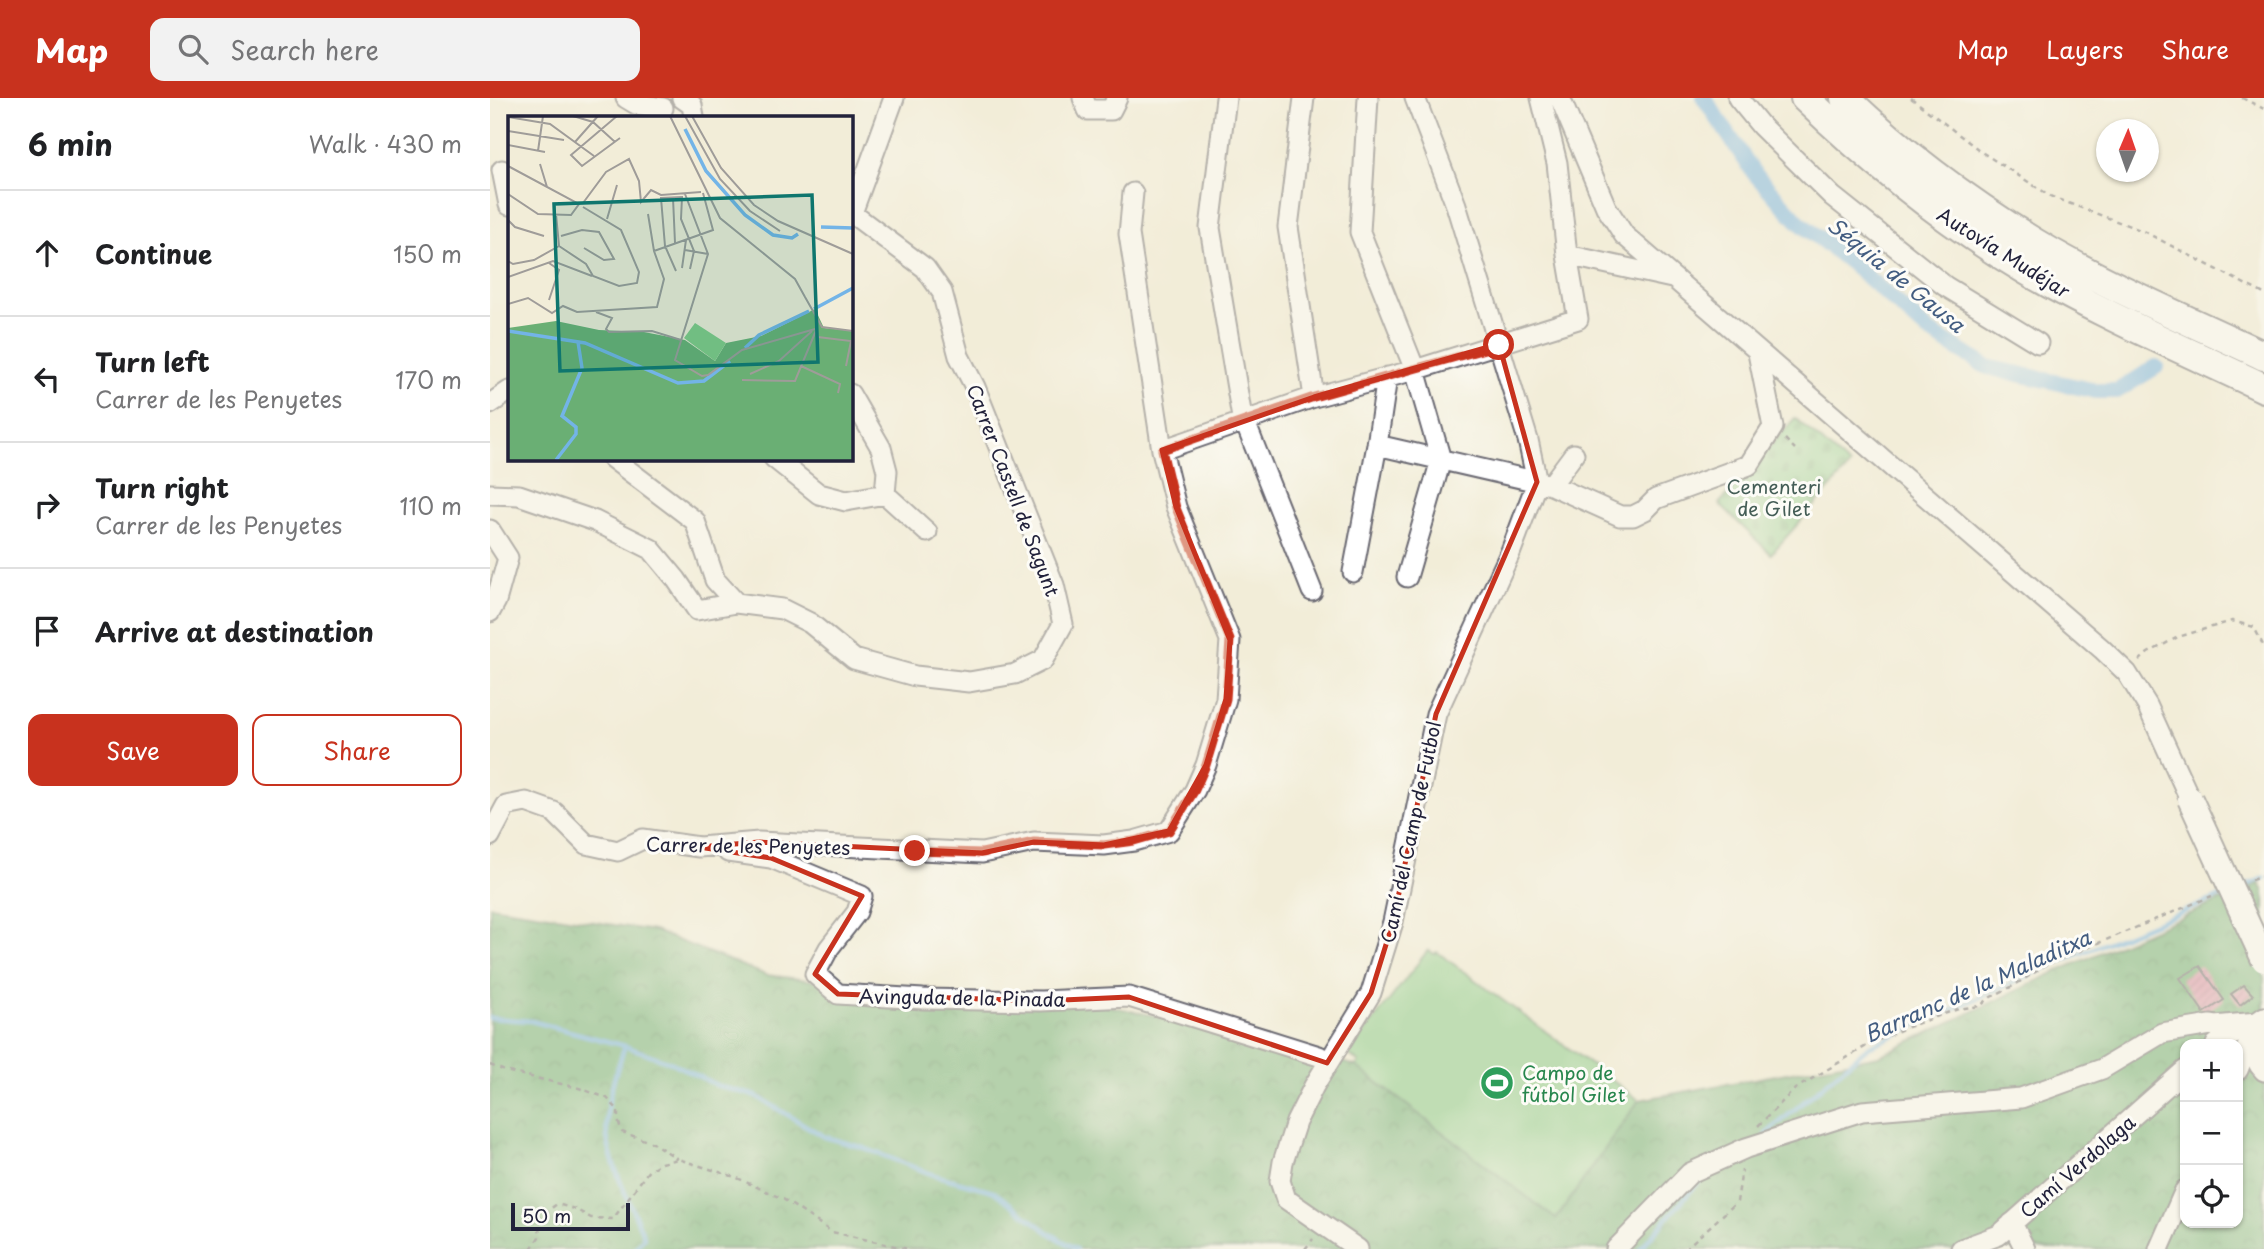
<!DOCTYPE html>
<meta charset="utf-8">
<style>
:root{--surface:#fff;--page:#f2f2f2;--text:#202124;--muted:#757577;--line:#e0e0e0;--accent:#c8321e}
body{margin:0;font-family:"Playpen Sans",sans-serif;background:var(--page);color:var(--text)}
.controls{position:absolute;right:21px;bottom:21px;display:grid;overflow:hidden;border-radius:14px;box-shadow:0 2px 5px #0004}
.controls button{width:63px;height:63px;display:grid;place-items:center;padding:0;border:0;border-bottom:2px solid var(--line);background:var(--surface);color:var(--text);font:35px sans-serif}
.compass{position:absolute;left:1606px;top:21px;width:63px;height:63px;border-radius:50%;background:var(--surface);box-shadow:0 2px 5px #0004;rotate:2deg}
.scale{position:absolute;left:21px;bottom:18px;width:119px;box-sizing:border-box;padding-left:7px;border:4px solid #22223b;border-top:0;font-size:19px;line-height:24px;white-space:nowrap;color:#22223b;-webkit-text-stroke:5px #fdfcf7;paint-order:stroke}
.stop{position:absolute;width:21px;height:21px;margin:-16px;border:5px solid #c8321e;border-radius:50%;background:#fff}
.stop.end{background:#c8321e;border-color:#fff;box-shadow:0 2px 7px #0008}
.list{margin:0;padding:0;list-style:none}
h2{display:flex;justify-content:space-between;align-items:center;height:91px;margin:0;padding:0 28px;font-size:30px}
h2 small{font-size:23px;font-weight:400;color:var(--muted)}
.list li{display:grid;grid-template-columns:46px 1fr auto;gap:21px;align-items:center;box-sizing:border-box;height:126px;padding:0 28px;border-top:2px solid var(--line)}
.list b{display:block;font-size:26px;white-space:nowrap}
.list p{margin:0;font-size:23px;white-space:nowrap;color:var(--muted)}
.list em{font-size:23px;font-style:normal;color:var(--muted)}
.actions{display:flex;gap:14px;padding:21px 28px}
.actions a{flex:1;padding:16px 0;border:2px solid var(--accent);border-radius:14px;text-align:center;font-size:24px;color:var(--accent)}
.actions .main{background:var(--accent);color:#fff}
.icon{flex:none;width:38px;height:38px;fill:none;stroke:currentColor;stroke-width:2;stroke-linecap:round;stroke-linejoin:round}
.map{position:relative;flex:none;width:1774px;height:1151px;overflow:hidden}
header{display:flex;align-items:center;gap:42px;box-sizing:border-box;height:98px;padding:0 35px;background:var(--accent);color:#fff}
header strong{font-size:33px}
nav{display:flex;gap:38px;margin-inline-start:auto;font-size:24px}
.search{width:490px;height:63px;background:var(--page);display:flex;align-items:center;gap:18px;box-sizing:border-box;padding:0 24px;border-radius:14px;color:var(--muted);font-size:26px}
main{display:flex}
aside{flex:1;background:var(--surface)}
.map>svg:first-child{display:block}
</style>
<header>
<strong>Map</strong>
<div class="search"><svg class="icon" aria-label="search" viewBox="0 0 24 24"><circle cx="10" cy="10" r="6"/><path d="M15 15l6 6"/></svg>Search here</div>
<nav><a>Map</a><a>Layers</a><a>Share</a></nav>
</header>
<main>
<aside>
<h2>6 min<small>Walk · 430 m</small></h2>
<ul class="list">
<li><svg class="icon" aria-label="ahead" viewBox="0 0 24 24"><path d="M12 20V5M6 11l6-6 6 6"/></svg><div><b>Continue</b></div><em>150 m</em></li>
<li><svg class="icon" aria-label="left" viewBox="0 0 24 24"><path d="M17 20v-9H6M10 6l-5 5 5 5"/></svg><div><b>Turn left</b><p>Carrer de les Penyetes</p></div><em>170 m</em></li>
<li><svg class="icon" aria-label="right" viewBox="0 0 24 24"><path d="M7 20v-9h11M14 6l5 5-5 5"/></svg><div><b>Turn right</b><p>Carrer de les Penyetes</p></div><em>110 m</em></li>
<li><svg class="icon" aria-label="arrive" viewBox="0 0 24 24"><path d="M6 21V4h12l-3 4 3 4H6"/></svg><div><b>Arrive at destination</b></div></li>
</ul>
<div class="actions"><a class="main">Save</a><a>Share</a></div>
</aside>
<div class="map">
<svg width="1774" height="1151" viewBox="0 0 1774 1151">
<defs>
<pattern id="forest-crowns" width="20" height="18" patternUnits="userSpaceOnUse" patternTransform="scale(1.75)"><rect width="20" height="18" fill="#6aaf74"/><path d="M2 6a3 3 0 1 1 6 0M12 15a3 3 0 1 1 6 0" fill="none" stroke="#578e60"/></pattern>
<pattern id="cemetery-stones" width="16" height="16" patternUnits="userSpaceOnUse" patternTransform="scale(1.75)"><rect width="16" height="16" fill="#83cb87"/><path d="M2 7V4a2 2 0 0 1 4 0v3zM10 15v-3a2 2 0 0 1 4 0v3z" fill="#71ae75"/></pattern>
<pattern id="building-hatch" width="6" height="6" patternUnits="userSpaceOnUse" patternTransform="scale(1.75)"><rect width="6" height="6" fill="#de92af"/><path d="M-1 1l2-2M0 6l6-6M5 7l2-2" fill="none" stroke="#b47790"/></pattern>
</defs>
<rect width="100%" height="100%" fill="#fdfcf7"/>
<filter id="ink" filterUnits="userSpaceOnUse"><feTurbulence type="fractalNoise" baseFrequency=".0143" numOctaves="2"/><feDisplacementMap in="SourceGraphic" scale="14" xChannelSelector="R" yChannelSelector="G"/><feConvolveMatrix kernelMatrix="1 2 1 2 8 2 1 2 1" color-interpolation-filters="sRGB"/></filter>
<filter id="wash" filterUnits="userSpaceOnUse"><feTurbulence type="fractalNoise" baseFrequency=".00686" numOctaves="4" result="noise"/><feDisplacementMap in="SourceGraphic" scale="28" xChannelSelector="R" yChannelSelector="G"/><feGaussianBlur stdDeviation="1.57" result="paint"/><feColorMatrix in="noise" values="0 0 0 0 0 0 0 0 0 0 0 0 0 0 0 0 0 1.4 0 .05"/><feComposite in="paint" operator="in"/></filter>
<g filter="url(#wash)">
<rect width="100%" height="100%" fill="#f2edd8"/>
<!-- forest -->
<path fill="url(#forest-crowns)" stroke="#466858" stroke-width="2" fill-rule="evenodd" d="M1770,785l4,9v357h-1774v-343l164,25 112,44 214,25 97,-1 195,42 84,25 200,153 83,-119 240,-44 177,-84zM1695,946h53v179h-53z"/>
<!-- cemetery -->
<path fill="url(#cemetery-stones)" stroke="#527661" stroke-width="2" d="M1305,320l55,48 -79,88 -52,-50z"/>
<!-- pitch -->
<path fill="#83cb87" stroke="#527661" stroke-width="2" d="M938,852l6,4 3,-2 202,148 -83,119 -200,-153 3,-4 -11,-8z"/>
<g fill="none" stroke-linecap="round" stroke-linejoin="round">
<!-- stream -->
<path stroke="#73b4e7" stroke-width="4.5" d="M1750,790l24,-10
M0,920l41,3 94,25 45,16 48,24 38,10 69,41 39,11 70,27 59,16 58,43 25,15
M135,948c-12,34 -25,70 -15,105 6,27 24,59 34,86l-9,12
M1276,1036l102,-87 192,-85 166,-68
M1150,1151l64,-73"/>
<!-- canal -->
<path stroke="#73b4e7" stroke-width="16" d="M1214,0l50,75 45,49 58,46 71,63 59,36 109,24h21l39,-24"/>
</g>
<g id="blocks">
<!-- building -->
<path fill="url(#building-hatch)" d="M1710,868l24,34 -20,13 -24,-35z
M1754,887l9,10 -13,10 -9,-11z"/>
</g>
</g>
<g filter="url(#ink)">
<use href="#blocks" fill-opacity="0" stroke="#6b6972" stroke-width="2"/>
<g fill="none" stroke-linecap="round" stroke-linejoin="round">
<!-- minor casing -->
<g stroke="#6b6972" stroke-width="23">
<path id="minor" d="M136,0l10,6 27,4 -4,9
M192,0l10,7 2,12
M593,0l5,12h23l6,-12
M736,0l-16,130 31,184 71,179
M814,0l-16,129 26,170
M878,0l-8,134 55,138 26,90 -34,117
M1070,0l46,109 18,28 478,414 25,24 20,32 43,94
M1248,0l23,28 71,70 113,90 93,57
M12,72l7,35
M362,115l42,-115
M1077,157l105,23
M0,306l19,-13
M887,347l174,40 69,31h13l12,-6 11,-11 93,-34 24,-38 -15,-74
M672,352l152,-53 101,-27 163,-51 -11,-64 -10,-92 -16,-65
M122,360l83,63 20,59 21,23 46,6 28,14 44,36 61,17 54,6 46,-8 28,-14 20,-36 -9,-39 -79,-198 -16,-31 -17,-64 -17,-24 -75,-56
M284,360l45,36 27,7 39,-7 2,-23 -6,-23 -31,-54
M1061,387l23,-31
M0,396l29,1 76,26 56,28 25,30 21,31 39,-7
M395,396l42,38
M0,432l18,28 -12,43 -6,11
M863,474l24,-127 10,-68
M0,738l16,-30 20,-4 28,10 32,32 32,7 25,-12 56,8 60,-5 223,11 52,-11 70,3 30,-4 35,-10 26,-41 11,-25 20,-66 4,-59 -54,-133 -14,-57 -33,-216 4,-41
M238,754l43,6 91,38 -5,16 -28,36 -14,26 23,20 85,5 118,2 88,-4 190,59 8,7
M1767,930l2,37 5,6
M1726,946l31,-17
M1748,972l19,-48 7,-5
M1522,1125l13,26
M868,1151l-72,-50 -6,-18 3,-19 13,-40 18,-36 57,-93 22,-71 43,-208 75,-163 26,-69 -9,-42 -72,-235 -41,-107
M1126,1151l74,-76 56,-25 116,-37 159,-13 81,-29 60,-36 49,-8 4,1 42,-4
M1471,1151l38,-14 186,-165
M1669,1151l26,-59"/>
</g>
<!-- highway casing -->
<g stroke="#6b6972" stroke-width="32">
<path id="highway" d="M1315,0c68,65 140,124 221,172 76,45 159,80 238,118
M1355,0c58,56 122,103 190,145 72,43 153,77 229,113"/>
</g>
<!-- path -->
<path stroke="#6b6972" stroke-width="2.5" stroke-dasharray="5 5" stroke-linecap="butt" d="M1421,0l72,55 69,44 91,34 121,63
M1752,0l22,11
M1295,341l10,10
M1649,563l9,-8 30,-16 54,-16 22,6 10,20
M1761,782l13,-4
M0,967l15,6 74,17 28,10 11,12v10l4,12 31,11 25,16
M1268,1028l37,-37 73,-44 37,-17 53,-19 22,-3 11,-9 22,-11 35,-22 164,-68
M41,1151l8,-12 1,-21 17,-12 18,5 16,9 22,1 36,-49 12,-7 17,-4 57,18 48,22 49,33 76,17
M815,1151l8,-10
M1195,1151l52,-47 5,-32"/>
<!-- minor -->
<use href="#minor" stroke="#fff" stroke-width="19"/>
<!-- highway -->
<use href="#highway" stroke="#fff" stroke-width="28"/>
<!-- major-bridge casing -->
<g stroke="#6b6972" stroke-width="28" stroke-linecap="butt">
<path id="major-bridge" d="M1700,701l74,161"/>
</g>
<!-- major-bridge -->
<use href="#major-bridge" stroke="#fff" stroke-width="24"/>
</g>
</g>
<g fill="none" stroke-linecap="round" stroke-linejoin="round" filter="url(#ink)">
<!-- route -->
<path stroke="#c8321e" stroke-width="9" d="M425,753l67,2 52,-11 70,3 30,-4 35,-10 26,-41 11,-25 20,-66 4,-59 -54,-132 -14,-58 152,-53 185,-52"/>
</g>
<!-- marked area -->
<path d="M0 0H1774V1151H0ZM1009,246l38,138 -101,232 -43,208 -22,71 -44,70 -198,-66 -88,4 -203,-7 -23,-20 47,-78 -91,-38 -72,-11 60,-5 223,11 52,-11 70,3 65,-14 37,-66 20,-66 4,-59 -54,-133 -14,-57 152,-53z" fill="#f2edd8" fill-opacity=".55" fill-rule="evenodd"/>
<path fill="none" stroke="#c8321e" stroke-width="5" stroke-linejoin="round" d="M1009,246l38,138 -101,232 -43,208 -22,71 -44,70 -198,-66 -88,4 -203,-7 -23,-20 47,-78 -91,-38 -72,-11 60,-5 223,11 52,-11 70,3 65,-14 37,-66 20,-66 4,-59 -54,-133 -14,-57 152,-53z"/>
<!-- icons -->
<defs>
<g id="stadium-disc" transform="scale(1.75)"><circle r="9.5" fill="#2e9e5b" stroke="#fdfcf7"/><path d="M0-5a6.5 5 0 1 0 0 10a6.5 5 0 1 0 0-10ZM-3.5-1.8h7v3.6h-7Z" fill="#fff"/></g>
</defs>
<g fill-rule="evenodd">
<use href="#stadium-disc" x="1007" y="985"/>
</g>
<g text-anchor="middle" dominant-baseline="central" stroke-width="6" stroke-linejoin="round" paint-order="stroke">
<!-- street labels -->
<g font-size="19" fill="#22223b" stroke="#fdfcf7">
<text transform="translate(1514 154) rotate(32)">Autovía Mudéjar</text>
<text transform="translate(524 392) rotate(69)">Carrer Castell de Sagunt</text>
<text transform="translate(920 734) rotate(-78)">Camí del Camp de Futbol</text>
<text transform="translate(258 747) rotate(1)">Carrer de les Penyetes</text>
<text transform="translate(472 899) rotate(1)">Avinguda de la Pinada</text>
<text transform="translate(1587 1068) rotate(-41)">Camí Verdolaga</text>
</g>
<!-- park labels -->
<g font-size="19" fill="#445d56" stroke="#fdfcf7">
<text x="1284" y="388">Cementeri<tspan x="1284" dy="22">de Gilet</tspan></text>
</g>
<!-- leisure labels -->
<g font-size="19" fill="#27864d" stroke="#fdfcf7" text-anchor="start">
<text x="1032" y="974">Campo de<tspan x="1032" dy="22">fútbol Gilet</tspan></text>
</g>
<!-- water labels -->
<g font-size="21" font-style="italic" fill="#425c80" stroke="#fdfcf7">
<text transform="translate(1407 176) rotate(39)">Séquia de Gausa</text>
<text transform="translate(1487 887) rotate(-24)">Barranc de la Maladitxa</text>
</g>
</g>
<!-- overview -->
<g transform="translate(18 18)">
<rect width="345" height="345" fill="#f2edd8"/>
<path d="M307,193l9,19 29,3v129h-345v-132l48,-7 43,9 45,2 41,8 30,21 11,-18 35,-7z" fill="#6aaf74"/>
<path d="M187,207l31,20 -11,18 -31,-23z" fill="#83cb87"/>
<path fill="none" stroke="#73b4e7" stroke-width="3.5" d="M177,13l21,42 39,44 28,20 19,3 6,-4M313,111l32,1M306,193l39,-21M0,215l77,12 93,40 26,-2 26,-20M237,232l14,-13 50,-24M48,344l20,-26v-7l-14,-11 20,-48 -4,-26"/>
<path fill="none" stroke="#9f9c99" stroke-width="2" d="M65,0l20,6 22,20M109,0l-46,39 11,11 38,-28M162,0l50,102 75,61 10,18M177,0l35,63 30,32 30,20M184,0l29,52 33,37 24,16 75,33M0,1l42,7 44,32M0,15l56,9M67,26l23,-26M0,29l37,7M30,35l5,-35M32,48l7,23M0,50l71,38 -8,11 -33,-1 -30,-20M177,78l23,60 -33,106 27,16 6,-1 34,-25 73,-21M174,81l-1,22 13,32 -4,18M165,82l2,45M75,87l23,-31 23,-13 10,22 2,21 10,-12 10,5 40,-3M99,103l10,-34M0,104l7,7 29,9M53,120l21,-6 17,2 15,27 -10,1 -20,-12M51,130l27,18 7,12 26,10 18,-3 2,-11 -18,-42 -38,-23M177,134l23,4M146,135l59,-21 -10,-37M0,145l5,3 21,-4 25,-14 -3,-32M41,147l10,7 -10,30M174,152l4,-28M168,155l-11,-25 -4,-48 22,-1M0,161l45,-16 39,15M297,181l17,30 31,4M0,188l20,-6 24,15 11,-7 14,6 80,-5 7,-28 -10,-28 -6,-37M88,196l16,6 -6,11 3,3 43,-1 29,9M308,214l2,7 33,4 -5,25M293,250l39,18 -2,9M242,258l29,-13 33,-30M234,264l53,1 22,-53"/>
<path fill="#0f766e" fill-opacity="0.15" stroke="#0f766e" stroke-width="3.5" d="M304,79l6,167 -258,9 -6,-167z"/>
<rect width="345" height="345" fill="none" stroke="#22223b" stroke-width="3.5"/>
</g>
</svg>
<div class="controls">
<button>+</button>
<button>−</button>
<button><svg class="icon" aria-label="locate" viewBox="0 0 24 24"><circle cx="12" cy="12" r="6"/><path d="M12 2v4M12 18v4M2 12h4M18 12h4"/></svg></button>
</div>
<svg class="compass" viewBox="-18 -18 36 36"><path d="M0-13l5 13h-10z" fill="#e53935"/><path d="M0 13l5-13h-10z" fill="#757577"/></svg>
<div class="scale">50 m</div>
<div class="stop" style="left:1009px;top:247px"></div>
<div class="stop end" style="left:425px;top:753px"></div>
</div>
</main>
